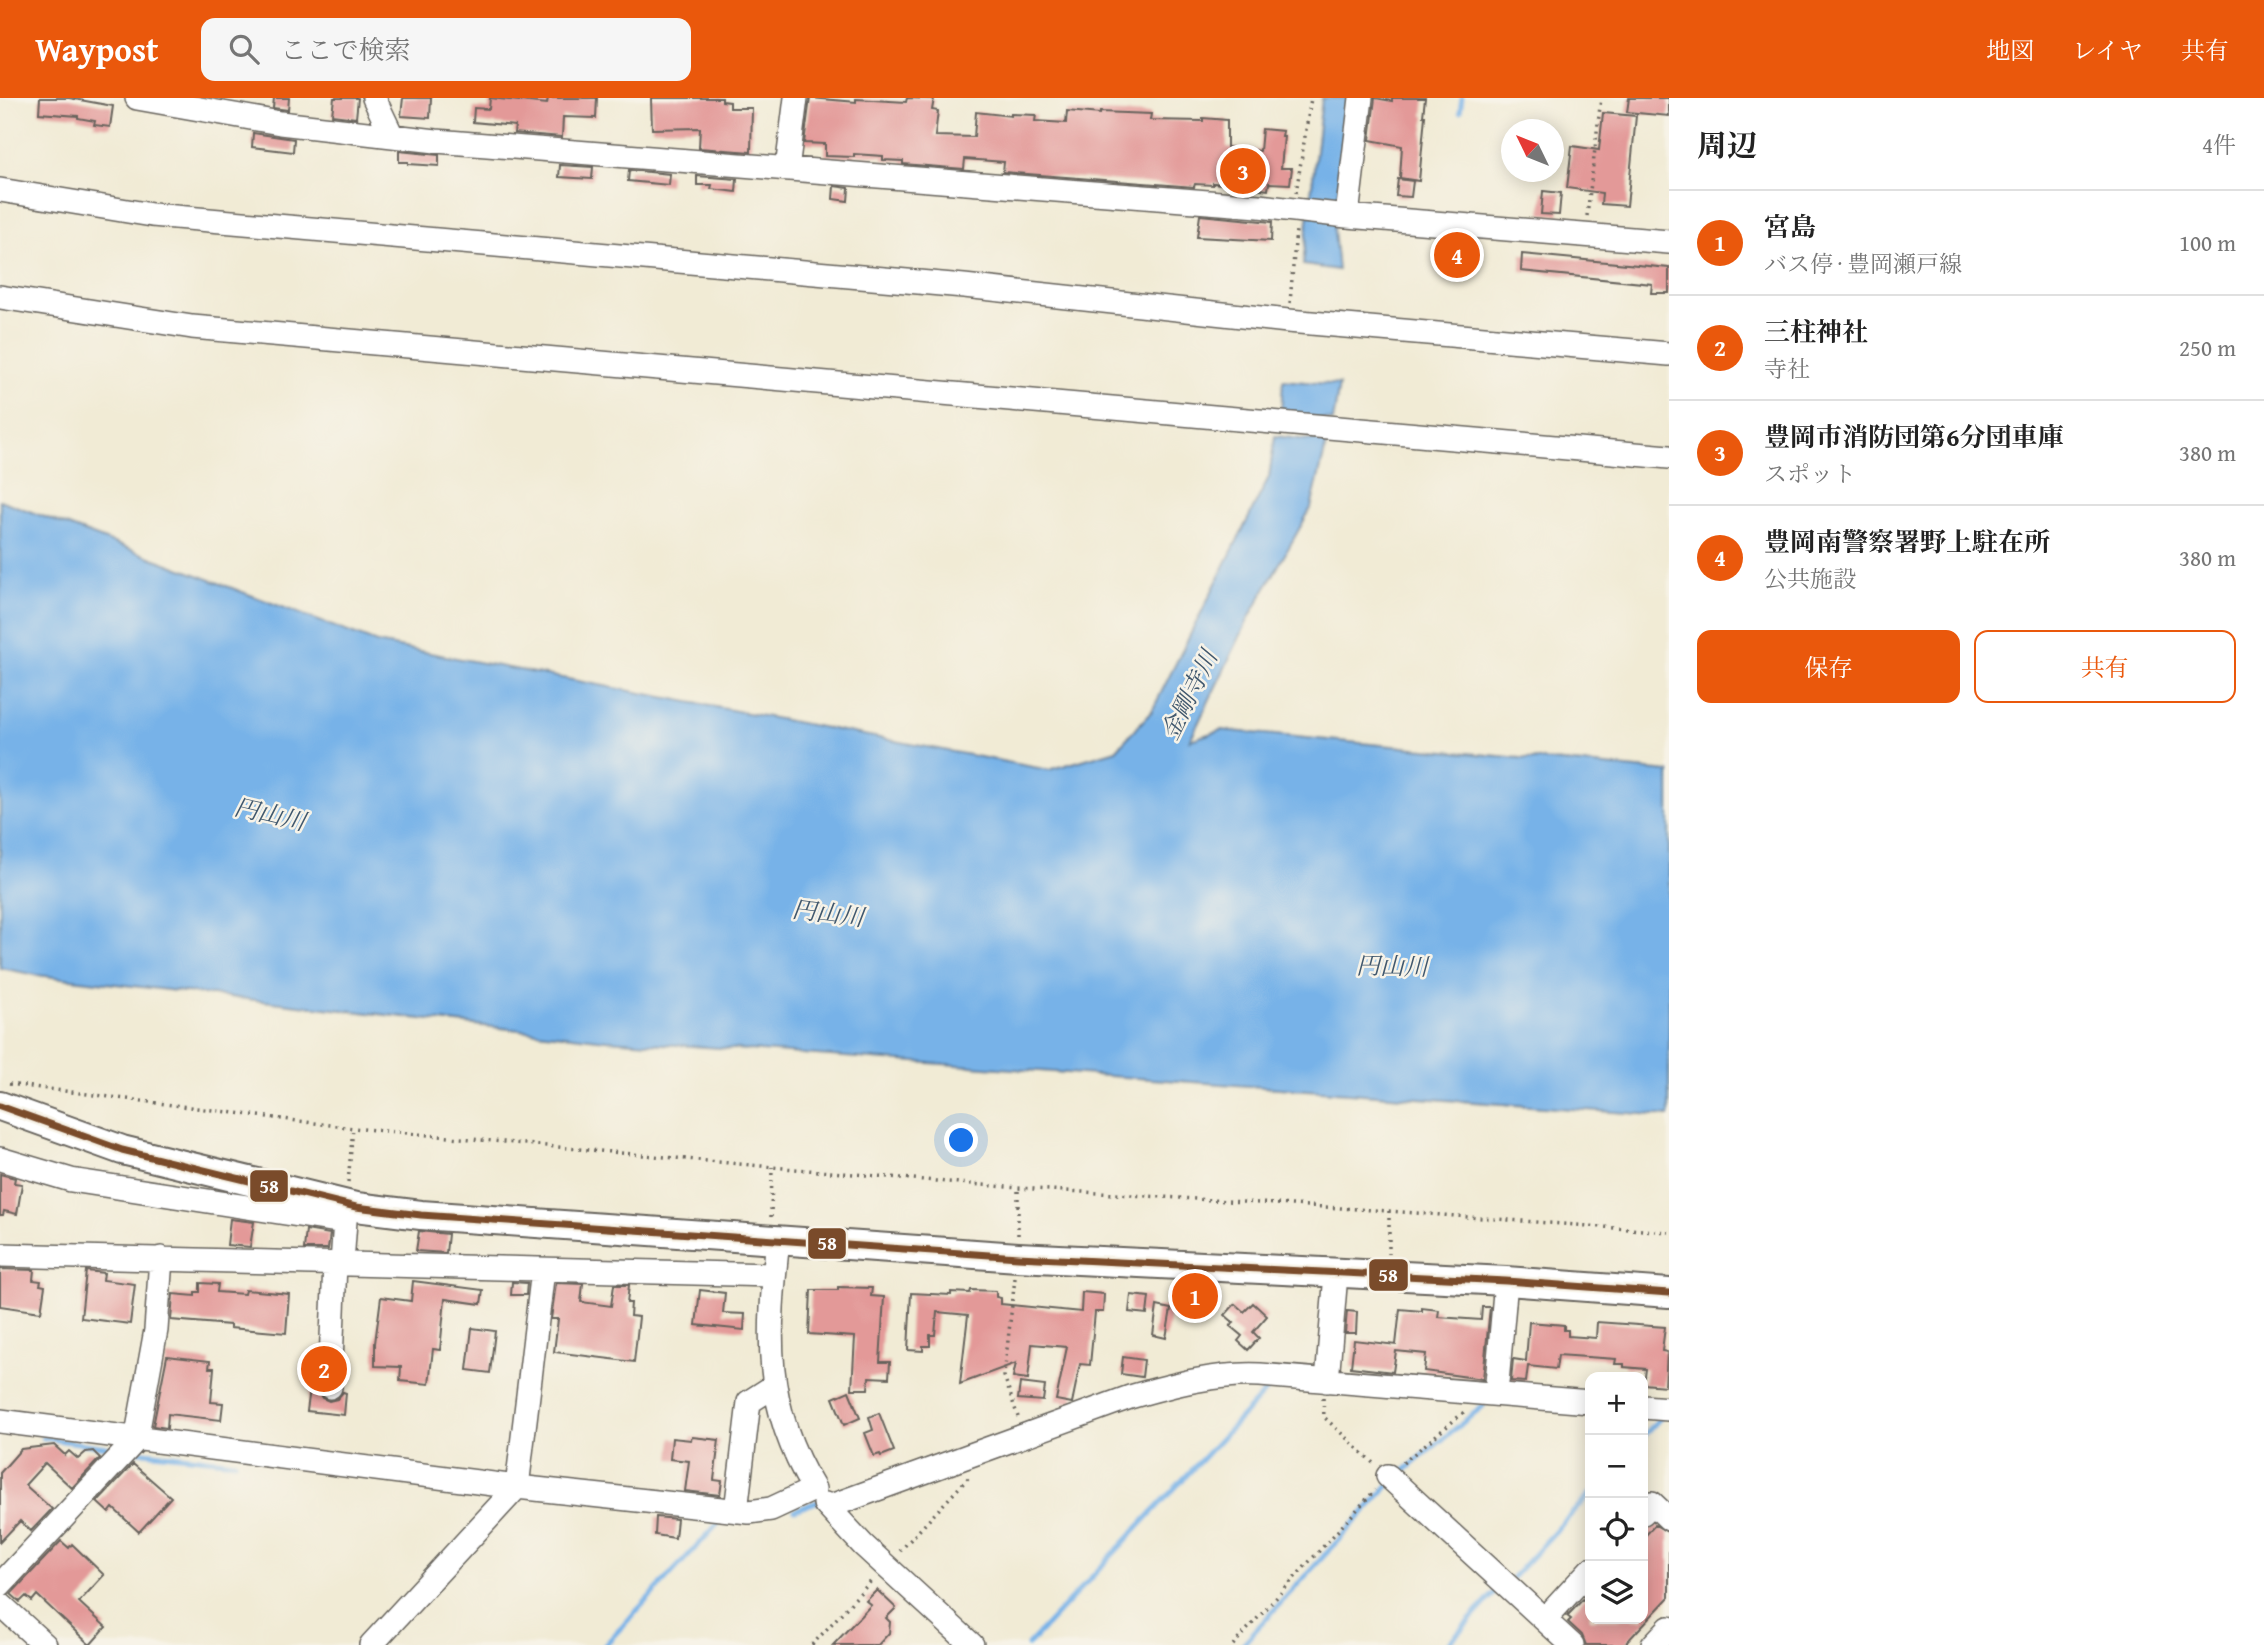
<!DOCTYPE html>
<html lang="ja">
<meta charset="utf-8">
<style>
:root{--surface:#fff;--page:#f6f6f6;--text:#222;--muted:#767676;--line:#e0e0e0;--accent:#ea580c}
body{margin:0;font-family:"Gentium Book Plus","Noto Serif JP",serif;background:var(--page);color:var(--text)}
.controls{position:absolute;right:21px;bottom:21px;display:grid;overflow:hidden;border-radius:14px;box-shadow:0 4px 18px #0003}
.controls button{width:63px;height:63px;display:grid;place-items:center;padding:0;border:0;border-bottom:2px solid var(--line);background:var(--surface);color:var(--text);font:35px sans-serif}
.compass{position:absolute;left:1501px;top:21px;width:63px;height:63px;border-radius:50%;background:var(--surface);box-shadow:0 4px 18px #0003;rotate:313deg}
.you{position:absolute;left:962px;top:1043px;width:24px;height:24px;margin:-18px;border:5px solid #fff;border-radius:50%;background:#1a73e8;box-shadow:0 0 0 10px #1a73e833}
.badge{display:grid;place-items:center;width:46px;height:46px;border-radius:50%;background:var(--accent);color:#fff;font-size:23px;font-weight:700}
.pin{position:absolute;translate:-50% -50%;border:4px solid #fff;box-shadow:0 2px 7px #0006}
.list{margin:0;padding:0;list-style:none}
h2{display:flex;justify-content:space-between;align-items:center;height:91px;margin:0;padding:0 28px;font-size:30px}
h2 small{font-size:23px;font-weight:400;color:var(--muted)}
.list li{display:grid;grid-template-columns:46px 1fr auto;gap:21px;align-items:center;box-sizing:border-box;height:105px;padding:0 28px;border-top:2px solid var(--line)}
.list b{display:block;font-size:26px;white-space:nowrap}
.list p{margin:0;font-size:23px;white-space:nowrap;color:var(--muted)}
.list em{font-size:23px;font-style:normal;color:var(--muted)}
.actions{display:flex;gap:14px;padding:21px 28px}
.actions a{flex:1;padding:16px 0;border:2px solid var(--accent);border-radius:14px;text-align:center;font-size:24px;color:var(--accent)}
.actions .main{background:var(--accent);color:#fff}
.icon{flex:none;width:38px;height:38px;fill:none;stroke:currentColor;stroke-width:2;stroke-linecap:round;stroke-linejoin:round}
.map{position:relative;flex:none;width:1669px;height:1547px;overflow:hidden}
header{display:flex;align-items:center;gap:42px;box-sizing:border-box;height:98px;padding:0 35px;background:var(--accent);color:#fff}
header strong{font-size:33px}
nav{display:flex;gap:38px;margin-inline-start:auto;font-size:24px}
.search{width:490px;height:63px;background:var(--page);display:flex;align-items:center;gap:18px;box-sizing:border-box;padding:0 24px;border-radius:14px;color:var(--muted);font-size:26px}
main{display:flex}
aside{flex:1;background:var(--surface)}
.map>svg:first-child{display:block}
</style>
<header>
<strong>Waypost</strong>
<div class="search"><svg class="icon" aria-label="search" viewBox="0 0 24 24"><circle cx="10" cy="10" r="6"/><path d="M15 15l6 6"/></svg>ここで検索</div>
<nav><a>地図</a><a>レイヤ</a><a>共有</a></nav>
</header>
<main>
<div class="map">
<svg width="1669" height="1547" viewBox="0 0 1669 1547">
<rect width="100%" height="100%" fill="#f7f3e8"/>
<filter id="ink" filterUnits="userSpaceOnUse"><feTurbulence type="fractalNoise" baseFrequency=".0143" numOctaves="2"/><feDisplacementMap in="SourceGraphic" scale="14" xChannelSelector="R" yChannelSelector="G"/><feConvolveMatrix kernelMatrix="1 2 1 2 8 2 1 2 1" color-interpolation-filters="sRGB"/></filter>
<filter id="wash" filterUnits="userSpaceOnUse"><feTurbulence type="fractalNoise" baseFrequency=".00686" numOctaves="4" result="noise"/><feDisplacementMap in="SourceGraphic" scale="28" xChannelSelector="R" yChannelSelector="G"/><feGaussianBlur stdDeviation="1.57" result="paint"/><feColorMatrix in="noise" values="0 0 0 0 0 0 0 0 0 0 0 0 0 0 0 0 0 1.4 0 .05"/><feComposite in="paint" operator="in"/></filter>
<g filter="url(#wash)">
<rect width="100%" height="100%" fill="#f1ebd5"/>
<!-- water -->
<path fill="#77b2e8" stroke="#4a6782" stroke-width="2" d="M1322,0h28l-16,132 4,40 -35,-5z
M1283,282l56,5 -6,36 -52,-8z
M1275,338l52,6 -16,66 -62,110 -59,122 31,-10 448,42v344l-1062,-76 -571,-65 -36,-7v-468l377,143 672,127 67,-20 36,-39 117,-234z"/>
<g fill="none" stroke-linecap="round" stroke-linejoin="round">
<!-- stream -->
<path stroke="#77b2e8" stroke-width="5" d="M1460,14l2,-14
M1643,1339l17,-19
M43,1340l77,11
M136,1353l99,11
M1399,1377l84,-69
M795,1412l24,-9
M1513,1479l77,-83
M605,1547l119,-128
M1028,1547l245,-262
M1242,1547l147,-160
M1447,1547l52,-57"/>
</g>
<g id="blocks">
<!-- building -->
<path fill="#e39998" d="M40,0h29l44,8 -3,21 -16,-2 1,-4 -17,-3v-2l-39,-3z
M274,0h15l-1,12 -15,-2z
M334,0h24l-2,20 -24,-3z
M403,0h28l-1,20 -29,-2z
M490,0l57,6 1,-6h49l-1,20 -33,-1 -1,20 -48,-4 1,-7 -42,-4 1,-14 15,1z
M651,0h71v3l8,1v6h22l-1,44 -52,-4 1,-20 -48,1z
M810,0l46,4v-3l50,3 1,-4 27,1 -2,11 6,1 -3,25 39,1 2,-25 35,4v-2l25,1 -1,6 31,2 1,-12 33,3v-2l51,2 -1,6 53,1v-3l24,2v27l33,4 2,-22 21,2 -1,5h2l-3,32h11l-2,16 -21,-1 -1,7 -55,-7v2l-18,-1 -1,3 -191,-15 1,-10 -39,-3 -1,10 -61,-5v-3l-20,-1v-4l-29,-2v3l-29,-1v-12l-21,-1z
M1375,0l17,3v-3h33l-2,18h2l-6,65 -19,-3 2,-32 -32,-6z
M1629,0h40v18l-42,-4z
M1603,15l33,3 -9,90 -26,-2 1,-11 -35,-5 5,-42 27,4z
M253,35l41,6 -1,13 -41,-5z
M399,53l40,4v11l-31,-2v-2h-9z
M560,67l33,2 -1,12 -33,-2z
M629,72l41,4 -1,11 -41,-4z
M697,78l40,3 -1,13 -25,-3 1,-4h-15z
M1398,81l15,2 -2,16 -15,-1z
M834,88l15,2 -1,13 -15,-2z
M1543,93l18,2 -2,22 -18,-1z
M1200,117l72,7 -1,19 -74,-4z
M1522,156l147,14v25h-18l1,-9 -131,-13z
M0,1076l15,4 -1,5 8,1 -5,30 -13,-3 -1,4h-3z
M230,1121l24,3 -4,25 -23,-2z
M306,1132l24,4 -2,15h-24z
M419,1133l29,3 -2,19 -30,-2z
M0,1171l34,1 -1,10 8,1 -1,4 5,1 -4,26 -41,-6z
M86,1173l18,2 -1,7 32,4 -5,40 -49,-6z
M413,1183l70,9 -2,14 -36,-5 -5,51 -7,-1 -4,35 -29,-3 1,-14 -26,-1v-23l6,-46 30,4z
M512,1184l15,1 -1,12h-15z
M200,1185l18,1 -1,8 27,2 1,-4 44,4 -3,39 -56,-5v-3l-59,-5 2,-26 22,2v-4h5z
M556,1185l27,1 -2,18 30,4 3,-21h15l-2,18h4l-1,13 9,1 -5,45 -80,-10 4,-33h-7z
M838,1189l34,1 -1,8 13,1 -4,65h10l-1,16 -20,-1 -1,12h-16l3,-52 -46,-3 2,-44h27z
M700,1192l25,3 -2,20 22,1 -1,16 -48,-5z
M971,1192l25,1v6l5,1v6l80,8 1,-20 22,2 -1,18h-8l-5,53 -10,-1 -8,39 -16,-3 11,-53 -35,-3 -4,35 -15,-2 3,-14 -56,21 8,-69 -31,-3 -2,23h-5v11h-7v5l-15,-1 3,-57 40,2v-3l19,1z
M1131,1197l18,2 -2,17 -18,-2z
M1253,1205l14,13 -14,16 6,6 -11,12 -10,-9 4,-5 -12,-10 4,-3 -9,-8 10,-11 9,8z
M1157,1208l14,3 -5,29 -13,-3z
M1482,1209h8l-7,72 -59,-8 2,-17 -30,-3 -3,21 -42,-5 3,-27 42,5 4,-36 22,2v-3l17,2 -1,7 43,3z
M1347,1213l10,1 -1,21h-11z
M1529,1224l35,3v5h4v6l28,2 1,-16 68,5 -3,24 5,1 -2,34 -21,-2 2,-15 -22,-2v-3h-9l1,-5 -58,-4 -2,14 -28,-3 -2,16 -15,-1 2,-22 13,2z
M472,1230l23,3 -5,42 -23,-3z
M167,1258l43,5 -1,7h5l-3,34 12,1 -2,17 -53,-6 -1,14 -14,-2z
M1123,1259l21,3 -2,17 -21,-3z
M1020,1285l25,3 -2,15 -25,-2z
M310,1291l7,1 5,8 7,3 8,-2 6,-7 3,1 -2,22 -37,-4z
M849,1293l11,27 -16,7 -11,-27z
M879,1315l15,38 -13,5 -1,-2 -6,2 -9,-23 8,-3 -4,-13z
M692,1339l27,3 -5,40 8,1 -2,14 -35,-4 4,-30 -19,-2 2,-21 19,2z
M54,1347l11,10 4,-4 9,8 8,-7 7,-1 7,7 -28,30 -27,-25 -20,22 27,24 -21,22 -11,-10 -20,21v-69l21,-24z
M133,1366l38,33 -32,35 -26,-24 -4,5 -12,-11z
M656,1419l21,2 -2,19 -20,-3z
M1655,1427l14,8v64l-45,48h-38l-4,-10 -14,-13 3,-3 -4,-3 23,-24v27h53v-81z
M61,1443l8,7 3,-4 32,31 -25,27 27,25 -16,18 -53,-50 -5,6 -6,-5 -6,6 -9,-8z
M877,1492l19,18 -10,10 4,4 -1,11 -11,12h-45l38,-40 -5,-4z"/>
</g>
</g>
<g filter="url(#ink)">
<use href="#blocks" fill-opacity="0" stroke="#67645d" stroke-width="2"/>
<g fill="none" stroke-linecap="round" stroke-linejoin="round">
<!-- minor casing -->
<g stroke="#67645d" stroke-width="26">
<path id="minor" d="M137,0l143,25 156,18 823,65 88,10 322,26
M374,0l18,38
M787,71l9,-71
M0,92l152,25 812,71 324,35 381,33
M1347,118l14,-118
M0,199l192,30 1477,130
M0,1061l71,21 273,42
M0,1157l774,20
M342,1165l4,-56
M1327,1283l9,-107
M330,1289l5,-124
M1496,1296l10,-113
M1643,1309l26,2
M0,1323l517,66 232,25 22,-3 43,-20c-52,-86 -46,-154 -36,-250
M1388,1378l184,169
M825,1406l38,41 109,100
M828,1409l302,-110c41,-12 87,-24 130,-22l330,27
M736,1413l13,-109 25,-16
M1643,1415l9,-10 17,16
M0,1487l136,-145 20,-110 5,-72
M0,1506l45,41
M1545,1521l45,-49
M371,1547l146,-158 26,-217
M1653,1547l16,-17"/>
</g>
<!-- major casing -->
<g stroke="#67645d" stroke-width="32">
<path id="major" d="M0,1008l122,44 234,57 65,8 597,42 488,24 163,12"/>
</g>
<!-- path -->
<path stroke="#67645d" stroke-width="3.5" stroke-dasharray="2 5" stroke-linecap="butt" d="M1296,95l15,-95
M1587,118l14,-118
M1290,205l6,-73
M9,986l344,44 419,39 246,21 371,23 280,21
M348,1084l5,-54
M1389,1113v43
M771,1119l1,-50
M1018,1137v-47
M1015,1180l-11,98 14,41
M1323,1300l1,19 49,46
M1403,1365l61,-51
M900,1453l69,-74
M812,1547l61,-66
M1233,1547l142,-155"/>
<!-- minor -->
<use href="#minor" stroke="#fff" stroke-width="23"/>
<!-- major -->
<use href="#major" stroke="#fff" stroke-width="28"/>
<!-- bus-1 casing -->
<g stroke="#f7f3e8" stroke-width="12">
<path id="bus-1" d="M0,1008l122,44 234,57 65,8 597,42 488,24 163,12"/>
</g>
<!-- bus-1 -->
<use href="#bus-1" stroke="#7a4b2a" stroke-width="7"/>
</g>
</g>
<g text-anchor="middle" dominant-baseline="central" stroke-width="5" stroke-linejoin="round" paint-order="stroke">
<!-- water labels -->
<g font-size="24" font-style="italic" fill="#40586e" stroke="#f7f3e8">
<text transform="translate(1189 597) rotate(-64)">金剛寺川</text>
<text transform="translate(270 716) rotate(13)">円山川</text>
<text transform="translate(828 815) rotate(7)">円山川</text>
<text transform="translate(1392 868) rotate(1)">円山川</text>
</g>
</g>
<g stroke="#f7f3e8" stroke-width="2.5">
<rect x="249" y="1071" width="40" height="34" rx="7" fill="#7a4b2a"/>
<rect x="807" y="1129" width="40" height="33" rx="7" fill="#7a4b2a"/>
<rect x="1368" y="1160" width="41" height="34" rx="7" fill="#7a4b2a"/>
</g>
<g font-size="19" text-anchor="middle" font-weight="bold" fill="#fff">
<text x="269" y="1095">58</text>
<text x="827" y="1152">58</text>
<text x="1388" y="1184">58</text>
</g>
</svg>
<div class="controls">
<button>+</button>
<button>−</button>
<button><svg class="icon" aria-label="locate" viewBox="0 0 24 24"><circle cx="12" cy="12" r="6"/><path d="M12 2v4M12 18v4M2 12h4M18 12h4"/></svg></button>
<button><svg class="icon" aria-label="layers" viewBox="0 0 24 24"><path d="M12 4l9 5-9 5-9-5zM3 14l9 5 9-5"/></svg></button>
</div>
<svg class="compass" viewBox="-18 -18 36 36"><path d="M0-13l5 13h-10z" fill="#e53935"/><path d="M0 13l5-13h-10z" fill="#767676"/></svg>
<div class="you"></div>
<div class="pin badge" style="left:1195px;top:1198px">1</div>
<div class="pin badge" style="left:324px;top:1271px">2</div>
<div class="pin badge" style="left:1243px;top:73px">3</div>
<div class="pin badge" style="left:1457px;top:157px">4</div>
</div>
<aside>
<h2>周辺<small>4件</small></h2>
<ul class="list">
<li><span class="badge">1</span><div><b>宮島</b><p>バス停 · 豊岡瀬戸線</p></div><em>100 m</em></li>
<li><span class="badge">2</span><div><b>三柱神社</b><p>寺社</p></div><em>250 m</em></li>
<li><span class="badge">3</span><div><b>豊岡市消防団第6分団車庫</b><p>スポット</p></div><em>380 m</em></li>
<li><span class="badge">4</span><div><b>豊岡南警察署野上駐在所</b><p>公共施設</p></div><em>380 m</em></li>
</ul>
<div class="actions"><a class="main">保存</a><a>共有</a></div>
</aside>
</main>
